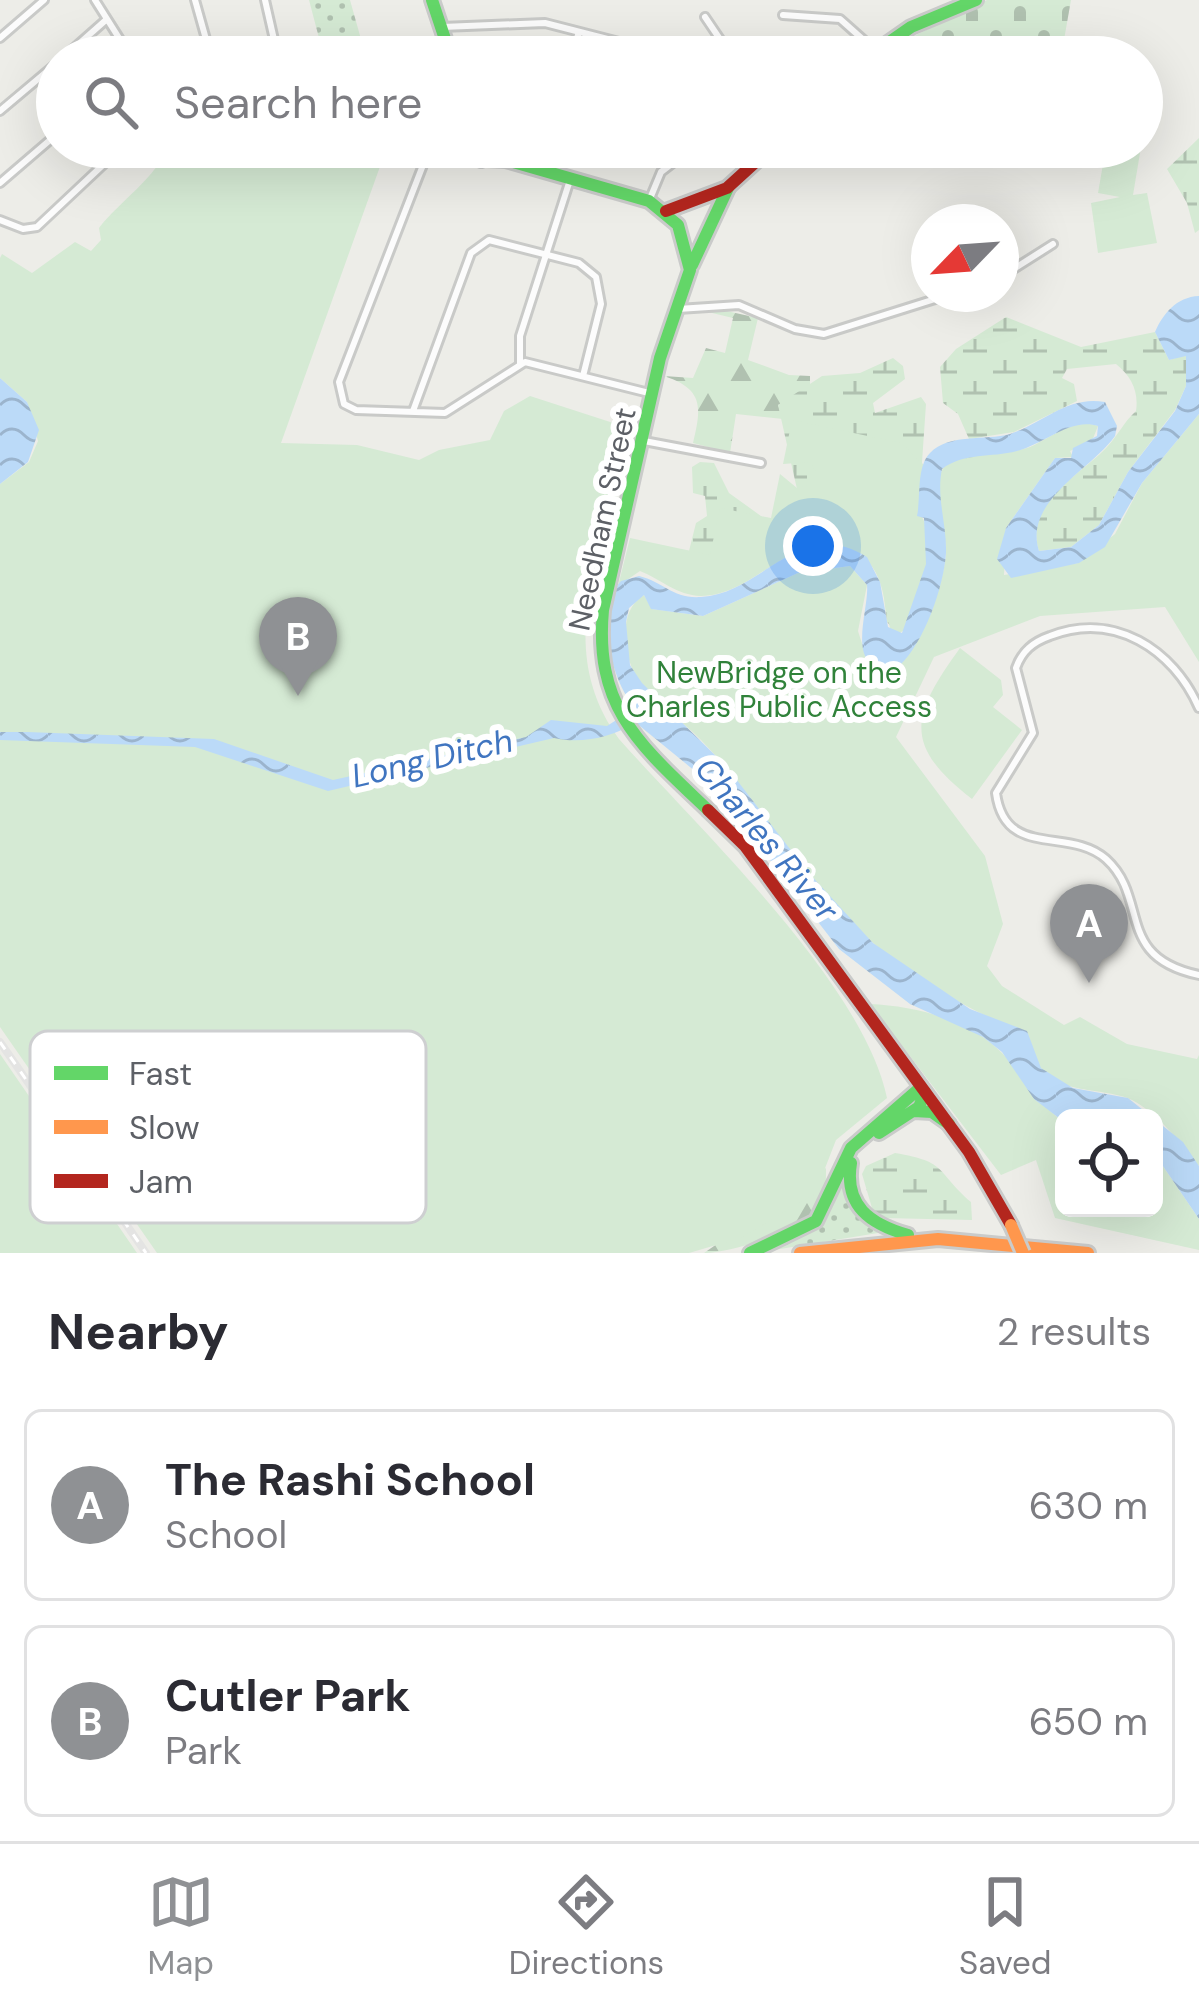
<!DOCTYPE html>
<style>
:root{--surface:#fff;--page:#f2f2f3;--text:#2b2b33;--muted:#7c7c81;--line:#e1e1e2;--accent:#8f9194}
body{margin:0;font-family:"DM Sans",sans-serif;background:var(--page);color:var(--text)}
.controls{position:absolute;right:36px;bottom:36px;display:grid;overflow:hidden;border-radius:18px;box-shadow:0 12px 48px #0002}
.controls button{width:108px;height:108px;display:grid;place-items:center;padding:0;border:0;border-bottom:3px solid var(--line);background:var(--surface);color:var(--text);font:60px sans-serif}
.compass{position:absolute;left:911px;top:204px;width:108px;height:108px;border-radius:50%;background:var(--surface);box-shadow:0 12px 48px #0002;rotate:245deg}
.you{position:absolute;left:813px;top:546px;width:42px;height:42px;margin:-30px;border:9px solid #fff;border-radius:50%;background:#1a73e8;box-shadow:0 0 0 18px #1a73e833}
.badge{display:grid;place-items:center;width:78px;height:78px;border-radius:50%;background:var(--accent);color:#fff;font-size:39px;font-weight:700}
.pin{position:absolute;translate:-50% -99px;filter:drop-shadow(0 3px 6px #0008)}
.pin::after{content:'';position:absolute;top:63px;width:42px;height:36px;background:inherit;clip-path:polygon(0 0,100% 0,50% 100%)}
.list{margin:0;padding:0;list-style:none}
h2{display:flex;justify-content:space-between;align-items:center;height:156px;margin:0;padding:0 48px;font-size:51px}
h2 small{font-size:39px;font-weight:400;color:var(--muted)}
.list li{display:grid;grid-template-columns:78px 1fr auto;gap:36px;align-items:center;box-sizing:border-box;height:192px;margin:0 24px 24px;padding:0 24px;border:3px solid var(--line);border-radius:18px}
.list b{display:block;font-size:45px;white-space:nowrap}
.list p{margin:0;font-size:39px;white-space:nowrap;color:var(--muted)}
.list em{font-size:39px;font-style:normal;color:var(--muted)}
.icon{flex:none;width:66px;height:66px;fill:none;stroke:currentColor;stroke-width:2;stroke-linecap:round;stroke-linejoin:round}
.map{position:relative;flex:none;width:1199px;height:1253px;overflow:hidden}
.search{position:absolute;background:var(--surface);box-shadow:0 12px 48px #0002;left:36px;right:36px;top:36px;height:132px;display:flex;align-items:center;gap:30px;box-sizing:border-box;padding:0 42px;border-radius:66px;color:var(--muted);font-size:45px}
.sheet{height:588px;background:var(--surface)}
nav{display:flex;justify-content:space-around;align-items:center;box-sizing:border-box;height:168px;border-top:3px solid var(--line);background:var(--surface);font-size:33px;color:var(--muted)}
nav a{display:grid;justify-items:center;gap:6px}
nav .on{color:var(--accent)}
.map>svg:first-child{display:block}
</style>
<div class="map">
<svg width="1199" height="1253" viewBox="0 0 1199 1253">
<defs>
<pattern id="grass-dots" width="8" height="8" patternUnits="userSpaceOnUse" patternTransform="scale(3)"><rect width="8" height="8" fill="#d5ead4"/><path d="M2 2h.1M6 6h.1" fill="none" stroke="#b0c1b0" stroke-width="1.8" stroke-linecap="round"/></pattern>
<pattern id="forest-firs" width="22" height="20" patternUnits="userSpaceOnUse" patternTransform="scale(3)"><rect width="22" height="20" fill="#d5ead4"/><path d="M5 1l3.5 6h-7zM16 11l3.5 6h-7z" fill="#b0c1b0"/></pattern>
<pattern id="wetland-marsh" width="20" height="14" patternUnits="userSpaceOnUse" patternTransform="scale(3)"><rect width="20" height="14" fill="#d5ead4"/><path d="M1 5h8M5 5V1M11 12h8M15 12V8" fill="none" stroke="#b0c1b0"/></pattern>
<pattern id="cemetery-stones" width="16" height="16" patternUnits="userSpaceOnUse" patternTransform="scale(3)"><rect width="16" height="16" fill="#d5ead4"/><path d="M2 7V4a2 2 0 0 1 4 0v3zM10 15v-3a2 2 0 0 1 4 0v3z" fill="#b0c1b0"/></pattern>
<pattern id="water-waves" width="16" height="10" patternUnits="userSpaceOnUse" patternTransform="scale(3)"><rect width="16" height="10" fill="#bbdaf8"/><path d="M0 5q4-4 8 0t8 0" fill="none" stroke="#9bb4cd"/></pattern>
</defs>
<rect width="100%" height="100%" fill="#edede8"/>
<!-- grass -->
<path fill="url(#grass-dots)" d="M309,0h41l16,57h-42z
M844,1171l34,62 -104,17 -1,-2z"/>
<!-- forest -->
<path fill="url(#forest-firs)" d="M722,310l36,8 -10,42 41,15 21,1v13l-32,16 5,14 -47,-5 -6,39 -37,-10c9,-37 10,-54 -29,-67l29,2 13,-30 19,5 8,-35 -25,-6z
M826,1168c0,13 0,27 -7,38 -16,25 -87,47 -115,47z"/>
<!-- wetland -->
<path fill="url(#wetland-marsh)" d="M1199,138v92l-4,3 -8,-30 -20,-34z
M1006,317l75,30 74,-15 14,28 17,-5v31l-11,24 -47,62 -29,53 -28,22 -32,4c-16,-49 42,-76 68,-104 12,-13 16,-24 29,-36 3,-20 -5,-35 -20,-47l-49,5 -5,9 12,6 3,17 -63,31 -45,7 -11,-25 -15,-11 -3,-36 16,-18z
M893,358l10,8 2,13 -32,24 2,10 46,-16 5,7 -14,204 -13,26 -12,-12 -4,-32 5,-17 -89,-75 -21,-93 44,-29 38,-3z
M700,462l14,1 15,30 39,28 -51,45 -44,-17 16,2 7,-28 11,-7 -2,-20 -12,-3 -1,-26z
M895,1153c54,9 40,18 76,49l1,18 -89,-2 -11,-10 -10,-34 4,-8z"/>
<!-- cemetery -->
<path fill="url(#cemetery-stones)" d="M987,0h84l-10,57h-141l-14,-17z"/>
<!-- green -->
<path fill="#d5ead4" d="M167,147h220l-106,296 76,2 62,15 20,-10 51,-10 14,-29 26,-15 108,35c-29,100 -91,210 -19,308 81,91 244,244 268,359l-51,42 -21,54 -75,44 -51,15h-532l-157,-226v-543l29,-22 9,-21 -11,-39 -27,-24v-120l2,-4 30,19 43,-31 16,9 10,-11 -2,-12c20,-26 59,-52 68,-81z
M1106,147h35l-8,48 14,-2 10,50 -59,10 -7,-50 29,-6 -22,-4z
M1199,414v248l-34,-55 -125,9 -106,41 -38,80 89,119 18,68 -16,42 15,20 62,39 16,-8 47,27 70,15 2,-4v111c-21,-24 -37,-50 -67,-66 -26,-13 -79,-5 -95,-37 -4,-9 -4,-18 -9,-27 -55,-25 -110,-53 -156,-94 -65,-59 -110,-138 -171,-202 -22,-23 -56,-42 -69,-72 -10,-24 -11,-60 12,-73l8,14 51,7 95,-43 52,-7 17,19 -9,46 7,22 29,14c25,-12 51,-86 52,-115 0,-21 -16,-63 -4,-82 13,-22 66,-14 88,-23 22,-10 45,-30 68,-21l-6,15 -22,10 3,6 -18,1 -49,70 -2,47 74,-12 37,-29 27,-51z
M792,420l109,23 23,22 -9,38 15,30 -1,23 -23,73 -8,5 -8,-6c-8,-37 -7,-70 -49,-81 -53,-13 -88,49 -140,49 -25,-1 -39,-16 -61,-25l-22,15 12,-48 80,17 10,-47 51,10 9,-44 17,14 15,-4 4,-12 -6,-10 -27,2z
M960,648l41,32 2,15 -10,12 29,23 -50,69c-71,-55 -60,-84 -12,-151z
M870,1004c45,2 98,15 131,48 25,24 31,48 63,70v86h90v-55l45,66v31l-144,-32 -19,-58 -35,15z
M0,1054l137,199h-137z"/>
<!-- water -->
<path fill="url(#water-waves)" d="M1199,296v118l-57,69 -37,64 -26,16 -68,15 -14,-19 9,-31 49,-70h16l2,-10 24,-12 1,-10c-27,-9 -54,18 -81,25 -26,7 -53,1 -75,18 -6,28 5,56 4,84 -2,33 -22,90 -46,112 -60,15 -30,-55 -33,-80l-17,-19 -52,7 -95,43 -52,-7 -7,-14 -15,13 -3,14 4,43 12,18 84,83 81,105 66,72 97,66 57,22 14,37 32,20 55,10 55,44 16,24v53l-45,-66v-35l-55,-2 -35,6 -30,-23 -32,-47 -19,-15 -73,-33 -71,-55 -127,-164 -77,-63c-22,16 -55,22 -81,16l-226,53 -133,-44 -195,-7v-8h27l187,7 119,41 193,-43 25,-17 56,6 28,-18c-24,-27 -41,-97 -14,-127l18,-5c25,6 34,23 62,21 63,-4 97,-82 166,-40l13,25 8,45 14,6 24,-69 -2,-46 -7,-2c4,-18 -1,-49 13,-63 19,-20 55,-12 80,-19 33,-11 58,-39 95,-32l12,24 -2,10c-24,34 -92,65 -76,115l32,-4 28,-22 29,-53 47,-61 11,-25v-30l-17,4 -14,-28c8,-18 21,-35 44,-36z
M0,378l27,24 12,28 -11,32 -28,22z"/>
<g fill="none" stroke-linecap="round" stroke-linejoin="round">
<!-- street casing -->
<g stroke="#c9cac8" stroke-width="12">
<path id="street" d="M95,0l36,57
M195,0l16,57
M265,0l10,44
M783,15l57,4 36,32
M705,17l27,40
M442,27l103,-4 121,31
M900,34l10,23
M0,38l44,-38
M64,57l43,-38
M571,57l8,-25
M0,111l57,-48
M430,147l-91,235 5,22 12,6 89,3 80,-51 128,32
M434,147l42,10
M528,167l8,-20
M0,183l57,-49
M649,201l12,-29 13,-10
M0,220l23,9 14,-2 85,-80
M1001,277l52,-33
M678,309l61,-4 56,24 29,5 127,-40
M520,363v-27l50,-156
M413,411l58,-158 18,-13 90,23 17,14 5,27 -18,72
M644,441l117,22
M1199,708c-26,-59 -85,-97 -149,-72 -17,6 -28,15 -34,32l17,65 -37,60c9,67 73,33 110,66 44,40 8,98 93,116"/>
</g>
<!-- fast casing -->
<g stroke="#cacbca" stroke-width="18">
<path id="fast" d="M432,0l19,57
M868,57l43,-30 65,-27
M485,159l21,1 143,41 29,24 12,45 -30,88 -57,252c-9,99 38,136 105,200
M692,265l36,-77
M914,1111l18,1 17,12
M879,1133l40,-26 6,-15
M851,1163c-7,43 19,61 57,72
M750,1253l66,-32 35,-73 70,-61"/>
</g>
<!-- slow casing -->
<g stroke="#cacbca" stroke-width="18">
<path id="slow" d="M473,147l8,13 8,-3 2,-10
M800,1253l138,-14 150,14"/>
</g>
<!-- jam casing -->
<g stroke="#cacbca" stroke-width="18">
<path id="jam" d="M666,211l61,-23 45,-41
M708,810l37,36 224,306 42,73"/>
</g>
<!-- street -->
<use href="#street" stroke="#fcfcfc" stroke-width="6"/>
<!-- fast -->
<use href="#fast" stroke="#63d668" stroke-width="12"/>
<!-- slow -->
<use href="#slow" stroke="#ff974d" stroke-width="12"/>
<!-- jam -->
<use href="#jam" stroke="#b3261e" stroke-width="12"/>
<!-- rail casing -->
<g stroke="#e4e4e3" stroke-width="8">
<path id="rail" d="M0,1042l146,211"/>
</g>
<!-- rail -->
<use href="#rail" stroke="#fff" stroke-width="3" stroke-dasharray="9" stroke-linecap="butt"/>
<!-- slow-bridge casing -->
<g stroke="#cacbca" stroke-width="18" stroke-linecap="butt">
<path id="slow-bridge" d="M1011,1225l12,28"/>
</g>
<!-- slow-bridge -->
<use href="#slow-bridge" stroke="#ff974d" stroke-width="12"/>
</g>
<g text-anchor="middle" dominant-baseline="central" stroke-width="12" stroke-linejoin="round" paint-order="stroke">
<!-- street labels -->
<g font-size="30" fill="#5d6066" stroke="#fff">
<text transform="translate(602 519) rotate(-78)">Needham Street</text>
</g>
<!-- park labels -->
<g font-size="30" fill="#30823a" stroke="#fff">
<text x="779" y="672">NewBridge on the<tspan x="779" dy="34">Charles Public Access</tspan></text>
</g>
<!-- water labels -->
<g font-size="33" font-style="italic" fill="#4075c0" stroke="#fff">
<text transform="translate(432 758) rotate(-13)">Long Ditch</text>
<text transform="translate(767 839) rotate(50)">Charles River</text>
</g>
</g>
<!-- legend -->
<rect x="30" y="1031" width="396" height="192" rx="18" fill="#fff" stroke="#cecfd1" stroke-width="3"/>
<rect x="54" y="1066" width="54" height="14" fill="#63d668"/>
<rect x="54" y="1120" width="54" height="14" fill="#ff974d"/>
<rect x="54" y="1174" width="54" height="14" fill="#b3261e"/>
<g font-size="33" fill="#5d6066">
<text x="129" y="1085">Fast</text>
<text x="129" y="1139">Slow</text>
<text x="129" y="1193">Jam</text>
</g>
</svg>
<div class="controls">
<button><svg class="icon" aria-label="locate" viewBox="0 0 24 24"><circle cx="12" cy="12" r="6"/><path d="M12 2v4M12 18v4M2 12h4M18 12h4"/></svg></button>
</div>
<svg class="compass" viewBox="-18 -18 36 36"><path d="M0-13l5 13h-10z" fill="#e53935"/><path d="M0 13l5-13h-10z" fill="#7c7c81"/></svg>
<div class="you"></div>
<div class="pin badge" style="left:1089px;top:983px">A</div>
<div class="pin badge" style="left:298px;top:696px">B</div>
<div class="search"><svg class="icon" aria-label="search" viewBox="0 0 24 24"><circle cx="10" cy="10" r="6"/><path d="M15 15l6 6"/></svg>Search here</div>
</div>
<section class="sheet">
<h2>Nearby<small>2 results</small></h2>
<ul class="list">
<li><span class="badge">A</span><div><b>The Rashi School</b><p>School</p></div><em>630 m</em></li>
<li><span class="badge">B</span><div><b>Cutler Park</b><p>Park</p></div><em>650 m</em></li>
</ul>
</section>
<nav>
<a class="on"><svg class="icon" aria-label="map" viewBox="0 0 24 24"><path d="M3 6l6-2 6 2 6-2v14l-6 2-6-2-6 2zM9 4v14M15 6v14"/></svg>Map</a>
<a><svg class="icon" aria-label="directions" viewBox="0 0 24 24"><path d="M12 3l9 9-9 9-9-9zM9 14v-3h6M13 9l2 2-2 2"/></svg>Directions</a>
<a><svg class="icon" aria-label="saved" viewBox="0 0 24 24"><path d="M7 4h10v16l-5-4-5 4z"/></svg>Saved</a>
</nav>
